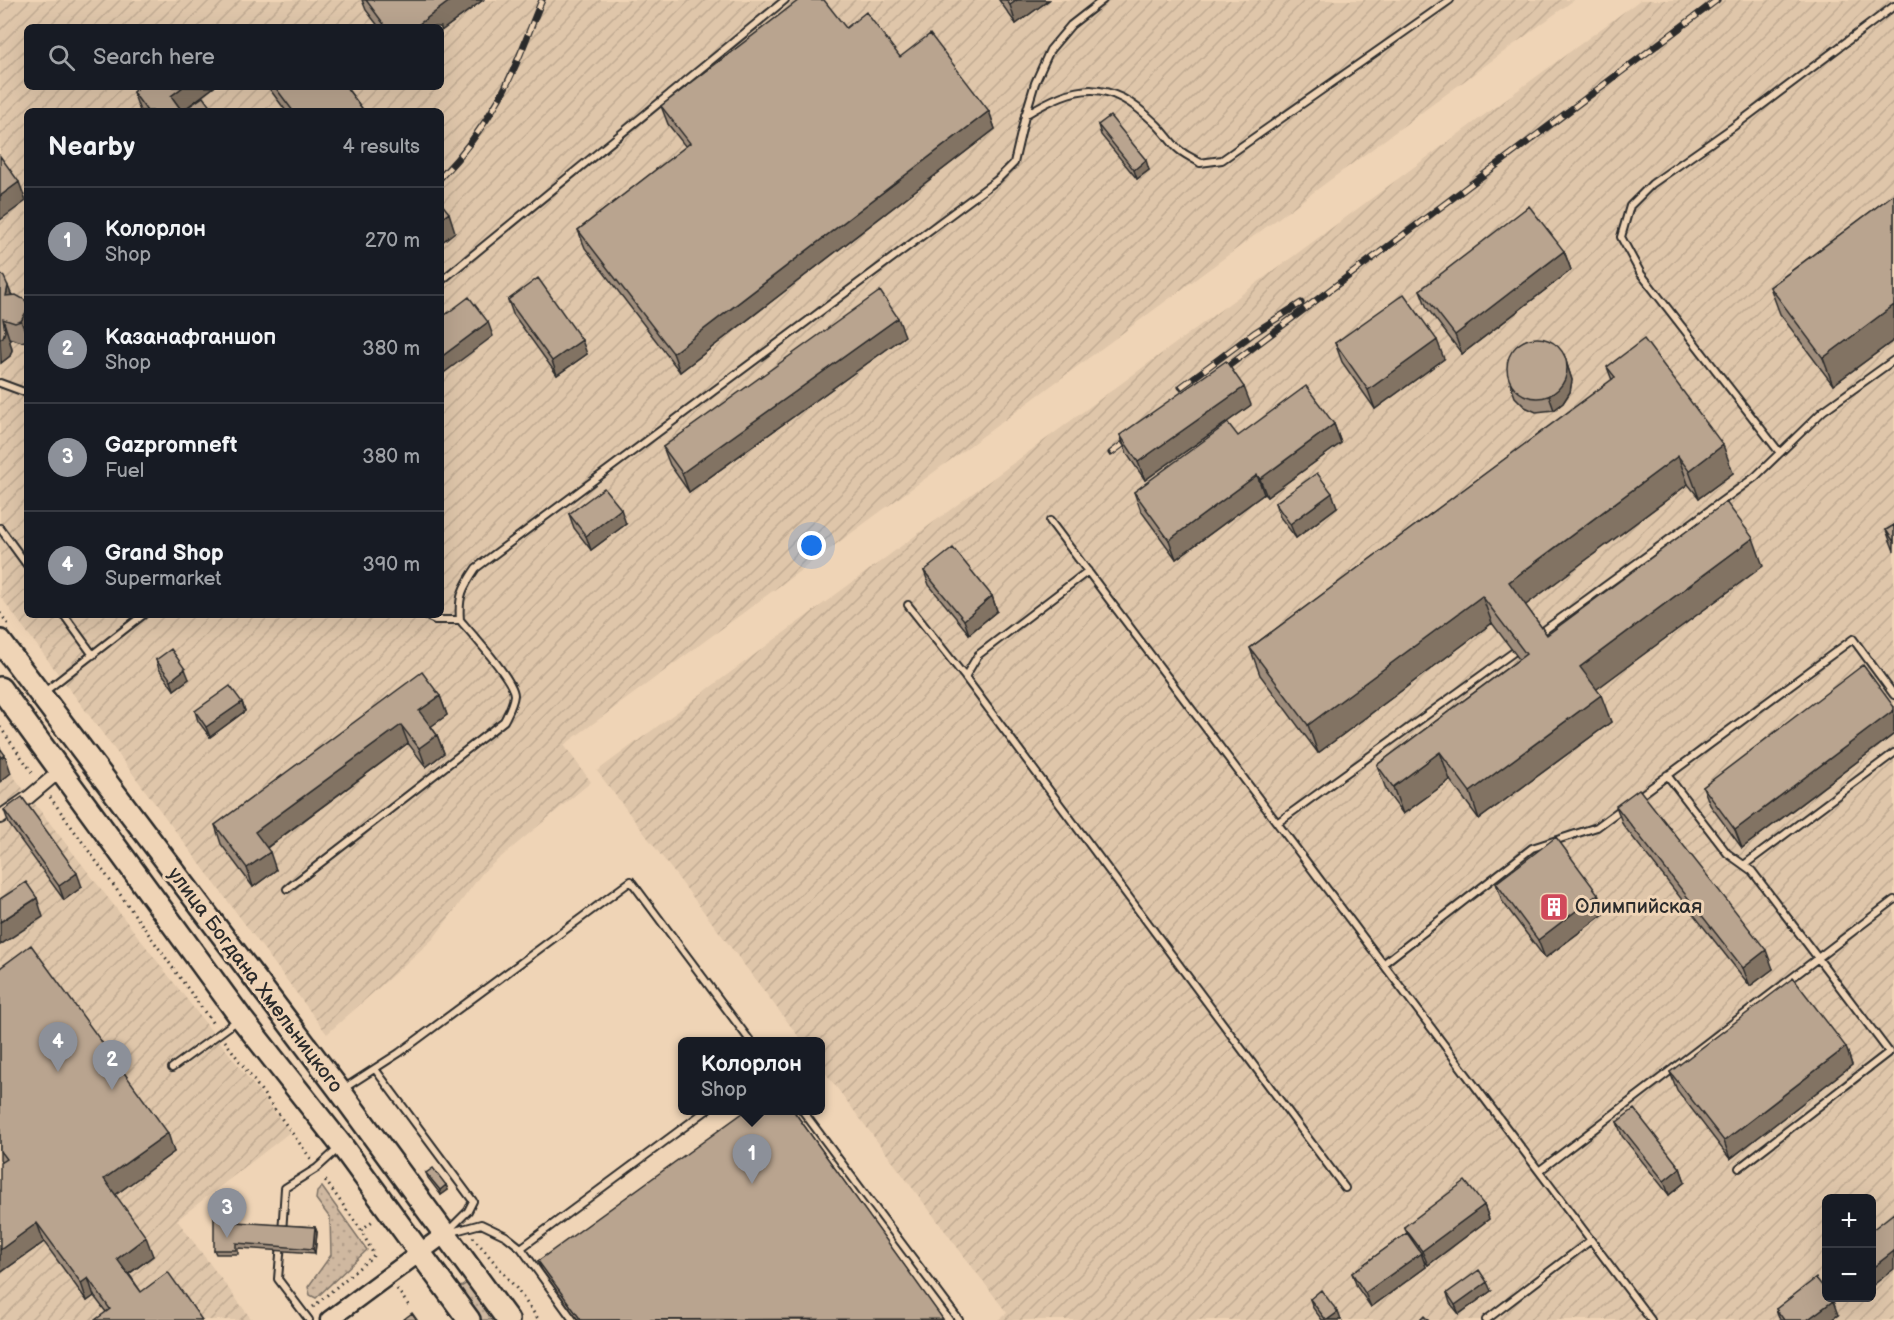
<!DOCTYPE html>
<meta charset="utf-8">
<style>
:root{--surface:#171b24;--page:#20242c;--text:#f1f3f6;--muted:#9ea1a6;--line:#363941;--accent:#8c9099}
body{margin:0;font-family:"Balsamiq Sans",sans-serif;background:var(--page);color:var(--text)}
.controls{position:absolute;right:18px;bottom:18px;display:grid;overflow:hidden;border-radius:9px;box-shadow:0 6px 24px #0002}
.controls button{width:54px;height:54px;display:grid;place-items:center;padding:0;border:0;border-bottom:2px solid var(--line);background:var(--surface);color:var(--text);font:30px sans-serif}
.you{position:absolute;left:812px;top:546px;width:21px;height:21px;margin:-15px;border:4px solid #fff;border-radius:50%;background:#1a73e8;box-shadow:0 0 0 9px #1a73e833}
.badge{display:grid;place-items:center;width:39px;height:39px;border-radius:50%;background:var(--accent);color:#fff;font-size:20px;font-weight:700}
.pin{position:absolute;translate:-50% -50px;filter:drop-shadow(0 2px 3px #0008)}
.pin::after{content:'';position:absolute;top:32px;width:21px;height:18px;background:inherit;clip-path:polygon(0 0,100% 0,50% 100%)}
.popup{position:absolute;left:678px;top:1037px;width:147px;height:78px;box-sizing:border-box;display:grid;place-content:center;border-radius:9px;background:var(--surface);filter:drop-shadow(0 2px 4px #0005);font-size:20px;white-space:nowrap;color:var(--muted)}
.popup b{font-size:22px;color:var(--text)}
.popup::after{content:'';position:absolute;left:50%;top:100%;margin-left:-12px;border:12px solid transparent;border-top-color:var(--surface)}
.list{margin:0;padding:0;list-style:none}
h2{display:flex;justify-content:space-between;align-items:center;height:78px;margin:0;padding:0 24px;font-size:26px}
h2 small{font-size:20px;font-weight:400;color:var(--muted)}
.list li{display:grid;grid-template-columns:39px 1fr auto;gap:18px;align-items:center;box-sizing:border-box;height:108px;padding:0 24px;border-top:2px solid var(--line)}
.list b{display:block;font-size:22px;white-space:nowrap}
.list p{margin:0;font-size:20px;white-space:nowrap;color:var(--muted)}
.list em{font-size:20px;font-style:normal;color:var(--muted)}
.icon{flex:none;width:33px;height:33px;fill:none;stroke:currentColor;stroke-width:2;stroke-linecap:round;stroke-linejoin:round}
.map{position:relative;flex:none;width:1894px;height:1320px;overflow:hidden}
.search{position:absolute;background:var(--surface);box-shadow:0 6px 24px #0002;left:24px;top:24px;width:420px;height:66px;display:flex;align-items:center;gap:15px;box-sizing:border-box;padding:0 21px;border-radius:9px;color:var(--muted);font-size:22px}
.panel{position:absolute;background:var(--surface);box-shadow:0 6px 24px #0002;left:24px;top:108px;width:420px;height:510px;border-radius:9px}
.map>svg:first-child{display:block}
</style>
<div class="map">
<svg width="1894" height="1320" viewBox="0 0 1894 1320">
<defs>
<pattern id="industrial-furrows" width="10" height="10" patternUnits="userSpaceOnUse" patternTransform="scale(1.5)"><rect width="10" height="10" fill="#dfc6aa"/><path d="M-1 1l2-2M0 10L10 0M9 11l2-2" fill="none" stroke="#c0aa92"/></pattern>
<pattern id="green-dots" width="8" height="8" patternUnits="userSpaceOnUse" patternTransform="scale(1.5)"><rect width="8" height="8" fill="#cfb8a0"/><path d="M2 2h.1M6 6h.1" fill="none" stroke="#b29e8a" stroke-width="1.8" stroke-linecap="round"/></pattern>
</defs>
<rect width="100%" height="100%" fill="#efd4b6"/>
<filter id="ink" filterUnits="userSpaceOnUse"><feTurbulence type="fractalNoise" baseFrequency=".0167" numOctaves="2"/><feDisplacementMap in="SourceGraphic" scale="12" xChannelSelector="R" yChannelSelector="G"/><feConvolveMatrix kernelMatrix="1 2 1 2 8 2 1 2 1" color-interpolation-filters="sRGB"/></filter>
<g filter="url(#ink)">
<!-- industrial -->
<path fill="url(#industrial-furrows)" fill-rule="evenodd" d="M0,0h1574l-1010,745 27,37 -108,90 -50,67 -106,95 -327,-438zM27,27h414v60h-414zM27,111h414v504h-414z
M1640,0h254v1320h-896l9,-7 -186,-246v-25l-19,-1 -205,-270zM1826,1198h46v100h-46z
M0,759l290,373 -113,88 75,100h-252z"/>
<!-- green -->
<path fill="url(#green-dots)" stroke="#7d7266" stroke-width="1.5" d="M322,1187l45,63 -51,48 -6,-3 -2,-8 23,-32 -1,-37 -14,-19 1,-7z
M470,1281l29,39h-21l-22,-30z"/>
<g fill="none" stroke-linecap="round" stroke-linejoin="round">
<!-- service casing -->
<g stroke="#2b2b2b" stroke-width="10">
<path id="service" d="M1025,115c53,-32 83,-37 130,8 8,7 14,17 22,25 6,6 16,10 23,15l22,-3 228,-160
M441,281l344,-281
M0,383l27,10
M1780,453l-139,-179 -20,-37 9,-31 22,-22 81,-57 161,-121
M1050,521l601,799
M0,528l27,37
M1088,571l-110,84 -13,22 380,511
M908,605l57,72
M64,615l29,40
M460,620c-2,-24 3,-33 16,-52l521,-388 17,-17 11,-47 10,-33 15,-33 21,-25 32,-25
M1539,634l216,-157 68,-66 71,-51
M43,693l100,-78
M1667,775l60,78 25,18 137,181 -150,116
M1637,798l216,-159 41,56
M1277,823l241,-174
M1744,865l150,-112
M287,889l217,-168c4,-8 9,-16 10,-26 0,-15 -43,-62 -54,-75h-25l-10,-5
M1383,964l149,-116 65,-21 27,-20
M172,1068l66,-48
M375,1069l98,132 -5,10 -20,20
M343,1089l56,-36 232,-172 120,161
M802,1110l157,210
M1539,1171l355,-271
M282,1233l3,-45 32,-20 22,-20
M448,1233l33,-9 25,12 15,12 52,72
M281,1243l-3,36 31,41
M521,1248l186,-138
M1486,1320l105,-80"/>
</g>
<!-- minor casing -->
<g stroke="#2b2b2b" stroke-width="16">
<path id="minor" d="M0,817l29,-20 32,-27"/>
</g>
<!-- tertiary casing -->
<g stroke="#2b2b2b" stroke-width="21">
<path id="tertiary" d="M329,1320l116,-86"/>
</g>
<!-- trunk casing -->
<g stroke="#2b2b2b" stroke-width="26">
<path id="trunk" d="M0,641l340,450 168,229
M0,688l241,330 101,128 127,174"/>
</g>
<!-- path -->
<path stroke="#2b2b2b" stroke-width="3" stroke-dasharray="1.5 4.5" stroke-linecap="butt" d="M0,613l9,12
M0,727l34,48
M50,797l164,228
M225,1041l86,118
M361,1230l13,-10
M473,1237l43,51 23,32
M397,1289l12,17
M313,1307l61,-52 -13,-25 -38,-53"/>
<!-- service -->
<use href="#service" stroke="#efd4b6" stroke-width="6"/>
<!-- minor -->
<use href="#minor" stroke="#efd4b6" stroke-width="12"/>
<!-- tertiary -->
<use href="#tertiary" stroke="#efd4b6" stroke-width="16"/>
<!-- trunk -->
<use href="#trunk" stroke="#efd4b6" stroke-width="21"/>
<!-- rail casing -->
<g stroke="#2b2b2b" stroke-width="7">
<path id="rail" d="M441,177c22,-23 42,-50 58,-78 18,-31 29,-67 43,-99
M1215,376l502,-376
M1181,387l73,-54 47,-30
M1111,453l24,-18"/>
</g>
<!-- rail -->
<use href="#rail" stroke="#efd4b6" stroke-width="4.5" stroke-dasharray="14" stroke-linecap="butt"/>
</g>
<!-- wall -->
<path fill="#9f8d7b" stroke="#2b2b2b" stroke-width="1.5" d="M362,0h121l-42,31v-4h-62l-13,-17z
M999,0h50l-33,24z
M846,28l54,29 89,54 6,18 -315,243 -95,-124 -7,-18 108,-83 -18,-23 -7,-18z
M139,87h75l-32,24h-42l-7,-19z
M268,87h78l18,24h-78z
M1098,125l51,45 -12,9 -36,-44z
M1894,194v146l-61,45 -53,-71 -10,-27z
M1564,251l7,19 -109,84 -35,-46 -7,-18z
M0,274l12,21 15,9v36l-5,2 -13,-4 3,12 -2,6 -9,7z
M508,300l79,54 -30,21 -44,-61z
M905,336l-216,156 -19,-27 -7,-18z
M1335,343l109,16 -69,50 -33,-47z
M1564,355l8,25 -2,12 -7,11 -9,7 -18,2 -11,-5 -10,-10 -5,-14z
M1607,367l126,106 -34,25 -11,-14 -163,121 22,30 216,-69 -167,123 15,33 -132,97 -29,-39 -47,34 -16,-22 -10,-27 142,-106 -27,-36 -174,130 -58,-78 -10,-27 362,-268z
M1251,405l-106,75 -18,-26 -7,-19z
M1334,424l7,19 -74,54 -3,-3 -88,65 -35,-48 -7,-19 104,-56z
M1275,503l62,4 -41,31 -16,-21z
M569,514l57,10 -35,26 -17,-22z
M1894,525v26l-8,-21z
M924,571l68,25 5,15 -28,23 -40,-49z
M156,660l33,19 -15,11 -15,-21z
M440,696l7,19 -16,11 6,9 7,18 -18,14 -18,-24 -141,105 9,22 -23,17 -32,-43 -6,-19z
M242,702l3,9 -35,26 -12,-16 -3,-10z
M1894,707v27l-152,114 -32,-43 -7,-18z
M1616,806l157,163 -23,17 -127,-161z
M4,810l78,77 -18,13 -55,-76z
M1496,883l109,30 -60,45 -43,-57z
M0,968l174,184 -59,43 38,61 -24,18 12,18 61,28 -96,-8 -12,-16 -7,5 -43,-59 -44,31 1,-111 -1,-2z
M1846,1047l6,18 -122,94 -53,-69 -7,-18z
M793,1110l150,210h-365l-36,-50 -4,-9z
M1617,1122l63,46 5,14 -16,13 -47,-59z
M426,1173l20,12 2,5 -7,5 -13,-17z
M1484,1205l5,14 -61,46 -5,-5 3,7 -55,40 -14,-20 -5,-14 55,-40 -3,-6z
M238,1220v3l77,4 2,5 -2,21 -77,-5v6h-22l-2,-4z
M1491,1291l-32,23 -9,-11 -3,-10z
M1310,1299l31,21h-19l-9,-12z
M1776,1309l62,6 -7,5h-51z"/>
<!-- shaded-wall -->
<path fill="#827364" stroke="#2b2b2b" stroke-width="1.5" d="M451,0h32l-42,31v-4h-26z
M1017,0h32l-33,24 -6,-19z
M183,87h31l-32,24 -11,-15z
M989,111l6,18 -315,243 -7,-19z
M1146,160l3,10 -12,9 -3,-9z
M19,182l7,19 -26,19v-24z
M449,213l6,19 -14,11v-24z
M1564,251l7,19 -109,84 -7,-19z
M8,286l7,19 -9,-9z
M1894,305v35l-61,45 -10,-27z
M27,310v26l-6,-15z
M898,318l7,18 -216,156 -7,-19z
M3,319l6,19 3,12 -2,6 -9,7 -1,-24z
M488,322l5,14 -52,39v-18z
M582,340l5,14 -30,21 -5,-14z
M1437,340l7,19 -69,50 -7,-19z
M1564,355l8,25 -2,12 -7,11 -9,7 -5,-14z
M1244,387l7,18 -106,75 -7,-18z
M1334,424l7,19 -74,54 -7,-18z
M1723,445l10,28 -34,25 -10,-27z
M1678,456l10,28 -169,126 -10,-28z
M1257,475l7,19 -88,65 -7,-19z
M1332,493l5,14 -41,31 -6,-14z
M621,509l5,15 -35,26 -5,-14z
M1753,538l10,28 -173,128 -10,-27z
M992,596l5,15 -28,23 -5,-14z
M1482,596l10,27 -174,130 -10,-28z
M185,669l4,10 -15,11 -3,-10z
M1601,695l10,27 -132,97 -9,-27z
M440,696l7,19 -21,15 -7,-19z
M242,702l3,9 -35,26 -4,-10z
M1894,710v24l-152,114 -7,-18z
M401,725l7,18 -146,108 -7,-19z
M437,735l7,18 -18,14 -7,-19z
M1440,752l10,28 -47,34 -10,-27z
M5,755l6,18 -11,9v-24z
M270,852l6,18 -23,17 -6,-19z
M77,873l5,14 -18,13 -5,-14z
M1598,894l7,19 -60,45 -7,-18z
M37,898l6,19 -43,28v-23z
M1766,950l7,19 -23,17 -7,-18z
M1846,1047l6,18 -122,94 -6,-18z
M168,1133l6,19 -63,46 -7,-19z
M1680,1168l5,14 -16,13 -5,-14z
M446,1185l2,5 -7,5 -1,-5z
M1484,1205l5,14 -61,46 -6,-14z
M37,1223l7,19 -44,31v-23z
M315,1227l2,5 -2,21 -2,-4z
M146,1237l7,19 -29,21 -7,-18z
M1894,1251v18l-22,17v-18z
M1421,1253l5,14 -55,40 -6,-14z
M88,1278l6,18 -7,5 -6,-18z
M1487,1282l4,9 -32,23 -4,-9z
M1833,1301l5,14 -7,5h-24z
M1338,1312l3,8h-14z"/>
<!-- building -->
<path fill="#b9a48f" stroke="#2b2b2b" stroke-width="1.5" d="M366,0h85l-36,27h-29z
M799,0h25l22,28 20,-16 34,45 30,-23 59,77 -316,242 -95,-123 112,-87 -29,-37z
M1006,0h11l-7,5z
M139,87h44l-12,9 11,15h-35l-14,-19z
M275,87h71l18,24h-71z
M203,97l10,14h-28l-1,-1z
M1110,116l36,44 -12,10 -36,-45z
M0,156l19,26 -19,14z
M1894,194v111l-71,53 -53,-71z
M441,203l8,10 -8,6z
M1529,206l35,45 -109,84 -35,-45z
M0,274l4,3 4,9 -2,10 10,-1 9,5 2,4v6l-6,11 -6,2 -12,-4 2,12 -2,6 -3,2z
M538,278l44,62 -30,21 -44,-61z
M880,291l18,27 -216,155 -19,-26z
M1404,294l33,46 -69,50 -33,-47z
M469,297l19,25 -47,35v-39z
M1507 368a30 30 0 1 1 60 0a30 30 0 1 1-60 0Z
M1644,339l79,106 -34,26 -11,-15 -169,126 38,53 179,-133 27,36 -173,129 21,28 -131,97 -30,-40 -47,35 -16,-22 149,-111 -44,-58 -174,129 -58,-77 365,-271 -8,-10z
M1226,361l18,26 -106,75 -18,-27z
M1306,386l28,38 -74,55 -3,-4 -88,65 -35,-48 94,-69 10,13z
M1317,473l15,20 -42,31 -15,-21z
M604,488l17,21 -35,27 -17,-22z
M1894,525v17l-8,-12z
M953,548l39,48 -28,24 -40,-49z
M171,649l14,20 -14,11 -15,-20z
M1863,665l31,42v3l-159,120 -32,-43z
M422,672l18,24 -21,15 18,24 -18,13 -18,-23 -146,107 15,20 -23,16 -32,-43z
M230,686l12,16 -36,25 -11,-16z
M0,748l5,7 -5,3z
M1639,789l127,161 -23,18 -127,-162z
M22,797l55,76 -18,13 -55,-76z
M1556,837l42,57 -60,46 -42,-57z
M26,882l11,16 -37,24v-23z
M31,945l137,188 -64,46 42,58 -29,22 24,33 27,-20 34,48h-107l15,-11 -22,-31 -7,5 -44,-60 -37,27v-87l6,-4 -6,-8v-183z
M1793,978l53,69 -122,94 -54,-69z
M1634,1109l46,59 -16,13 -47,-59z
M747,1110h46l150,209 -362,1 -43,-59z
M433,1168l13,17 -6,5 -14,-17z
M1465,1181l19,24 -62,46 -18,-24z
M1894,1213v38l-22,17v-38z
M214,1215h22v7l79,5 -2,22 -77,-6v7h-22z
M1407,1233l14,20 -56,40 -13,-20z
M1479,1270l8,12 -32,23 -8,-12z
M1816,1278l11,14v6h4l2,3 -26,19h-23l-8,-11z
M1321,1290l17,22 -11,8h-1l-16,-21z
M412,1313l5,7h-14z
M1424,1316l4,4h-8z"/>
</g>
<!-- icons -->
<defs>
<g id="building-square" transform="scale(1.5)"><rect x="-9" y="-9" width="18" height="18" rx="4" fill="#d1495b" stroke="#efd4b6"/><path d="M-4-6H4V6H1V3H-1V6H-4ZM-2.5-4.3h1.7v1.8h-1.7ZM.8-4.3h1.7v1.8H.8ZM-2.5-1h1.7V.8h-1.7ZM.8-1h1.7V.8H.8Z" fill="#fff"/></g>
</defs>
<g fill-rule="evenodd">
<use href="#building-square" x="1554" y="907"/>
</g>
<g text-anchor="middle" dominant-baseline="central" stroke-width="6" stroke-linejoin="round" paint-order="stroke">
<!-- poi labels -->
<g font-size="20" fill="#2b2b2b" stroke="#efd4b6" text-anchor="start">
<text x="1575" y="907">Олимпийская</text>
</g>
<!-- street labels -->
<g font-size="20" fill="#2b2b2b" stroke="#efd4b6">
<text transform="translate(255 980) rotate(53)">улица Богдана Хмельницкого</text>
</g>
</g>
</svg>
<div class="controls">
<button>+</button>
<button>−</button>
</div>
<div class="you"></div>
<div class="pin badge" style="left:752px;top:1184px">1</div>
<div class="popup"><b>Колорлон</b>Shop</div>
<div class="pin badge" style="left:112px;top:1090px">2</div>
<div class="pin badge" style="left:227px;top:1238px">3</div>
<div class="pin badge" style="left:58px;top:1072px">4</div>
<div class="search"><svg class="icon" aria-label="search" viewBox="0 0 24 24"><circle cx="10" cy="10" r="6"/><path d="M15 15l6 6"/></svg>Search here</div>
<section class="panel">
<h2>Nearby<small>4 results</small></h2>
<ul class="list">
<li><span class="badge">1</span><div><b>Колорлон</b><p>Shop</p></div><em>270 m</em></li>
<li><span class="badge">2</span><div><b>Казанафганшоп</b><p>Shop</p></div><em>380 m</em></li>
<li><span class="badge">3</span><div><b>Gazpromneft</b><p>Fuel</p></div><em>380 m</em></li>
<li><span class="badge">4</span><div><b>Grand Shop</b><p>Supermarket</p></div><em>390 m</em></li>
</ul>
</section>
</div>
